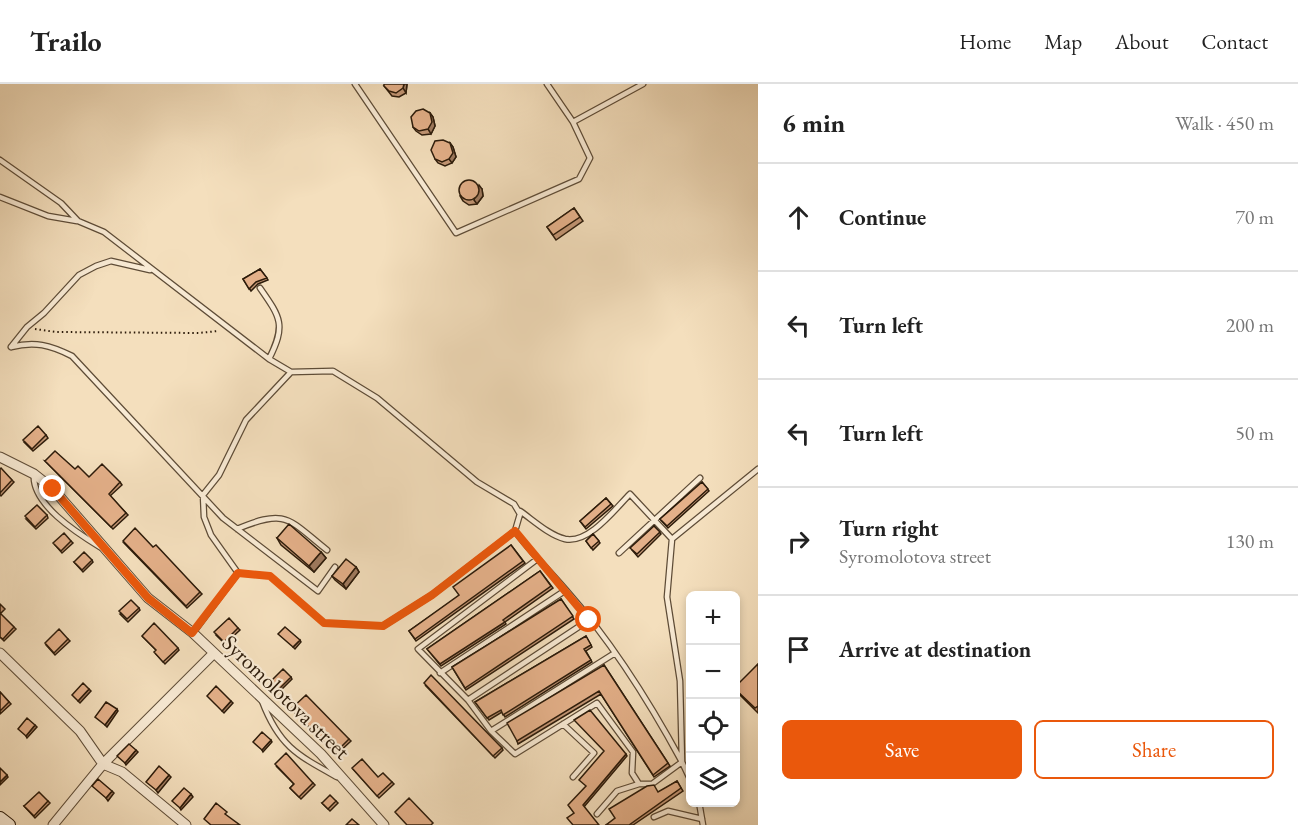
<!DOCTYPE html>
<meta charset="utf-8">
<style>
:root{--surface:#fff;--page:#f2f2f2;--text:#222;--muted:#767676;--line:#e0e0e0;--accent:#ea580c}
body{margin:0;font-family:"EB Garamond",serif;background:var(--page);color:var(--text)}
.controls{position:absolute;right:18px;bottom:18px;display:grid;overflow:hidden;border-radius:9px;box-shadow:0 3px 9px #0003}
.controls button{width:54px;height:54px;display:grid;place-items:center;padding:0;border:0;border-bottom:2px solid var(--line);background:var(--surface);color:var(--text);font:30px sans-serif}
.stop{position:absolute;width:18px;height:18px;margin:-14px;border:4px solid #ea580c;border-radius:50%;background:#fff}
.stop.end{background:#ea580c;border-color:#fff;box-shadow:0 2px 6px #0008}
.list{margin:0;padding:0;list-style:none}
h2{display:flex;justify-content:space-between;align-items:center;height:78px;margin:0;padding:0 24px;font-size:26px}
h2 small{font-size:20px;font-weight:400;color:var(--muted)}
.list li{display:grid;grid-template-columns:39px 1fr auto;gap:18px;align-items:center;box-sizing:border-box;height:108px;padding:0 24px;border-top:2px solid var(--line)}
.list b{display:block;font-size:22px;white-space:nowrap}
.list p{margin:0;font-size:20px;white-space:nowrap;color:var(--muted)}
.list em{font-size:20px;font-style:normal;color:var(--muted)}
.actions{display:flex;gap:12px;padding:18px 24px}
.actions a{flex:1;padding:14px 0;border:2px solid var(--accent);border-radius:9px;text-align:center;font-size:21px;color:var(--accent)}
.actions .main{background:var(--accent);color:#fff}
.icon{flex:none;width:33px;height:33px;fill:none;stroke:currentColor;stroke-width:2;stroke-linecap:round;stroke-linejoin:round}
.map{position:relative;flex:none;width:758px;height:741px;overflow:hidden}
header{display:flex;align-items:center;gap:36px;box-sizing:border-box;height:84px;padding:0 30px;background:var(--surface);border-bottom:2px solid var(--line)}
header strong{font-size:28px}
nav{display:flex;gap:33px;margin-inline-start:auto;font-size:21px}
main{display:flex}
aside{flex:1;background:var(--surface)}
.map>svg:first-child{display:block}
</style>
<header>
<strong>Trailo</strong>
<nav><a>Home</a><a>Map</a><a>About</a><a>Contact</a></nav>
</header>
<main>
<div class="map">
<svg width="758" height="741" viewBox="0 0 758 741">
<rect width="100%" height="100%" fill="#f4dfbd"/>
<filter id="stains"><feTurbulence type="fractalNoise" baseFrequency=".00333" numOctaves="4"/><feColorMatrix values="0 0 0 0 .2 0 0 0 0 .09 0 0 0 0 .02 0 0 0 .5 -.17"/></filter>
<radialGradient id="worn" r=".72"><stop offset=".6" stop-color="#630" stop-opacity="0"/><stop offset="1" stop-color="#630" stop-opacity=".3"/></radialGradient>
<g fill="none" stroke-linecap="round" stroke-linejoin="round">
<!-- service casing -->
<g stroke="#5e4c37" stroke-width="7">
<path id="service" d="M355,0l101,149 123,-54 11,-21 -17,-36
M547,0l26,38 70,-38
M0,76l61,43 17,18 26,11 165,127 22,13 42,-1 44,27 100,84 37,22 6,10 -5,17c16,22 34,39 51,59 46,52 83,111 116,172l-30,22h-13l-7,-11 1,-21 -36,-49 -82,51 -24,-23
M0,113l48,19 29,5
M260,204c21,30 26,37 9,71
M11,263c24,-6 39,-2 61,9l151,162 95,73 17,-24
M11,263l16,-20 17,-14 35,-38 17,-9 15,-5 39,9
M34,390c-3,30 43,59 66,73
M520,427c13,9 29,24 45,28 24,5 50,-30 65,-45l42,45
M237,445c50,-21 51,-10 90,21
M619,469l81,-75
M536,476l-118,89 50,51 23,31 124,-78
M383,542l49,-31 83,-64
M193,549l45,-60 -27,-38 -7,-18 -1,-22 16,-20 27,-55 45,-48
M440,589l126,-83
M468,616l121,-80
M262,617c17,45 35,54 75,76
M563,640l31,29 -21,24
M690,695l-8,-17 -2,-81 -13,-84 5,-58 86,-70
M699,718l4,23
M597,730l20,-23 22,-7
M654,733l14,-6 34,8"/>
</g>
<!-- minor casing -->
<g stroke="#5e4c37" stroke-width="11">
<path id="minor" d="M0,373l34,17 19,15 95,109 45,35 128,121 63,71
M0,569l80,78 23,33 19,8 64,53
M53,741l50,-61 110,-110"/>
</g>
<!-- secondary casing -->
<g stroke="#2c1b0a" stroke-width="14">
<path id="secondary" d="M0,734l9,7"/>
</g>
<!-- path -->
<path stroke="#2c1b0a" stroke-width="2" stroke-dasharray="1.5 3" stroke-linecap="butt" d="M35,245l21,3 143,1 19,-2
M245,490l25,2 54,47 53,3"/>
<!-- service -->
<use href="#service" stroke="#f8ead4" stroke-width="4.5"/>
<!-- minor -->
<use href="#minor" stroke="#f8ead4" stroke-width="9"/>
<!-- secondary -->
<use href="#secondary" stroke="#f8ead4" stroke-width="12"/>
</g>
<!-- wall -->
<path fill="#c49776" stroke="#2c1b0a" stroke-width="1.5" d="M407,0l-1,9 -7,4 -7,-1 -8,-10z
M430,29l3,4 2,9 -4,8 -9,1 -6,-4 -3,-4z
M450,59l3,4 3,10 -4,6 -7,3 -7,-3 -3,-4z
M482,105l1,7 -6,8 -8,1 -6,-4 -3,-5z
M574,124l9,13 -27,19 -9,-13z
M260,185l8,11 -10,4 -7,7 -8,-12z
M46,351l2,3 -15,13 -9,-9z
M45,377l30,8 14,8 31,5 2,3 -12,11 18,19 -15,14z
M0,385l14,13 -13,14 -1,-1z
M702,398l7,9 -41,37 -8,-9z
M606,414l7,8 -27,23 -6,-8z
M47,431l1,3 -12,11 -10,-10z
M654,442l7,8 -23,23 -6,-7z
M593,450l7,9 -7,7 -7,-9z
M277,454l44,14 5,6 -12,14 -33,-27z
M71,457l2,2 -11,10 -7,-8z
M124,459l29,4 49,47 -15,14z
M511,461l14,18 -109,78 -7,-10 50,-35z
M92,476l1,2 -10,10 -9,-10z
M356,483l3,5 -13,17 -11,-9 -3,-4z
M540,487l13,17 -48,34 1,2 -65,42 -14,-17z
M561,515l13,20 -108,71 -14,-23z
M0,520l5,5 -5,5 16,15 -12,12 -4,-4z
M139,524l1,2 -12,12 -8,-8z
M238,544l2,2 -15,14 -9,-9z
M142,552l36,12 1,2 -14,14 -9,-10v-4z
M586,552l6,11 -6,4 6,11 -87,55 -3,-5 -13,8 -14,-18z
M68,555l2,2 -15,14 -9,-10z
M758,580v49l-19,-19 -4,-5z
M604,581l66,101 -16,11 -53,-83 -83,50 -1,-3z
M291,593l1,2 -13,13 -8,-8z
M425,601l77,63 1,2 -8,8z
M0,608l11,12 -11,10z
M293,627l56,28 2,2 -15,14z
M276,682l37,17 2,2 -14,14 -11,-11 4,-4z
M354,686l24,7 14,5 2,2 -15,14z
M677,697l6,10 -50,34h-27z
M48,717l2,2 -15,15 -11,-12z
M336,717l2,2 -8,8 -8,-8z"/>
<!-- shaded-wall -->
<path fill="#a07b60" stroke="#2c1b0a" stroke-width="1.5" d="M404,0h3l-1,9 -3,-5z
M430,29l3,4 2,9 -4,8 -3,-5z
M450,59l3,4 3,10 -4,6 -3,-4z
M479,101l3,4 1,7 -6,8 -3,-4z
M321,468l5,6 -12,14 -5,-6z
M356,483l3,5 -13,17 -3,-5z
M300,556l1,2 -6,7 -2,-2z
M89,605l2,2 -11,12 -2,-2z
M231,617l2,2 -9,10 -2,-2z
M117,625l1,2 -11,16 -2,-2z
M35,641l2,2 -10,11 -1,-2z
M271,656l1,2 -9,10 -1,-2z
M136,666l2,2 -12,13 -1,-2z
M626,670l1,2 -43,51 -1,-2z
M7,691l1,2 -8,8v-3z
M169,691l2,2 -13,16 -2,-3z
M112,707l2,2 -6,8 -2,-3z
M191,710l2,3 -12,13 -1,-2z"/>
<!-- building -->
<path fill="#e4b089" stroke="#2c1b0a" stroke-width="1.5" d="M384,0h20l-1,4 -7,5 -7,-2 -5,-5z
M423,25l7,4 2,9 -4,7 -9,2 -6,-4 -2,-10 5,-6z
M443,56l7,3 3,10 -4,6 -7,3 -7,-3 -4,-9 4,-9z
M459 106a10 10 0 1 1 20 0a10 10 0 1 1-20 0Z
M574,124l6,9 -27,18 -6,-8z
M260,185l7,9 -11,4 -7,7 -6,-10z
M38,342l8,9 -14,14 -9,-9z
M55,367l20,18 3,-3 11,11 13,-13 18,18 -11,12 17,19 -15,14 -66,-66z
M1,384l11,12 -12,13v-24z
M702,398l6,7 -41,37 -7,-7z
M606,414l5,6 -26,23 -5,-6z
M37,421l10,10 -12,12 -10,-11z
M289,440l32,28 -12,14 -32,-28z
M654,442l6,6 -23,22 -7,-6z
M135,444l18,19 3,-2 44,47 -14,14 -63,-65z
M64,449l7,8 -10,10 -8,-8z
M593,450l6,7 -8,7 -5,-7z
M511,461l12,16 -108,78 -6,-8 50,-36 -6,-8z
M84,468l8,8 -10,10 -8,-8z
M346,475l10,8 -13,17 -11,-8z
M540,487l11,15 -48,34 2,2 -65,42 -13,-15z
M561,515l12,17 -108,72 -13,-21z
M131,516l8,8 -12,11 -8,-8z
M0,529l14,14 -11,12 -3,-2z
M229,534l9,10 -14,14 -10,-10z
M154,539l24,25 -15,14 -9,-10 2,-2 -14,-14z
M285,543l15,13 -7,7 -15,-13z
M59,545l9,10 -14,14 -9,-10z
M586,552l5,9 -7,4 7,11 -88,55 -2,-5 -14,8 -12,-16z
M758,580v42l-3,2 -20,-19v-2z
M604,581l64,98 -15,12 -54,-84 -82,50 -10,-18z
M283,585l8,8 -13,13 -8,-8z
M431,591l71,73 -9,8 -69,-73z
M83,599l6,6 -11,12 -6,-6z
M216,602l15,15 -9,10 -15,-15z
M0,608l9,10 -9,9z
M306,611l43,44 -14,14 -44,-44z
M106,618l11,7 -12,16 -10,-8z
M590,626l36,44 -43,51 16,20h-26l-6,-7 7,-5 -6,-8 18,-19 -7,-6 25,-29 -30,-31z
M27,634l8,7 -9,11 -8,-7z
M262,648l9,8 -9,10 -9,-8z
M129,660l7,6 -11,13 -8,-7z
M286,669l27,30 -14,14 -9,-9 4,-4 -19,-20z
M362,675l16,18 5,-4 9,9 -15,14 -25,-28z
M159,682l10,9 -13,15 -10,-8z
M0,684l7,7 -7,7z
M98,695l14,12 -6,7 -14,-12z
M677,697l4,7 -52,37h-23l9,-7 -6,-9 38,-23 7,-1 4,7z
M184,704l7,6 -11,14 -8,-7z
M39,708l9,9 -14,15 -10,-10z
M330,711l6,6 -8,8 -6,-6z
M409,714l24,25 -2,2h-24l-12,-13z
M216,719l11,9 -2,2 15,11h-29l-7,-6z
M352,735l7,6h-13z"/>
<g fill="none" stroke-linecap="round" stroke-linejoin="round">
<!-- route -->
<path stroke="#ea580c" stroke-width="8" d="M53,405l95,109 44,35 46,-60 32,3 54,47 59,3 49,-31 83,-64 74,89"/>
</g>
<g text-anchor="middle" dominant-baseline="central" stroke-width="4.5" stroke-linejoin="round" paint-order="stroke">
<!-- street labels -->
<g font-size="22" fill="#2c1b0a" stroke="#f8ead4">
<text transform="translate(286 613) rotate(44)">Syromolotova street</text>
</g>
</g>
<rect width="100%" height="100%" filter="url(#stains)"/>
<rect width="100%" height="100%" fill="url(#worn)"/>
</svg>
<div class="controls">
<button>+</button>
<button>−</button>
<button><svg class="icon" aria-label="locate" viewBox="0 0 24 24"><circle cx="12" cy="12" r="6"/><path d="M12 2v4M12 18v4M2 12h4M18 12h4"/></svg></button>
<button><svg class="icon" aria-label="layers" viewBox="0 0 24 24"><path d="M12 4l9 5-9 5-9-5zM3 14l9 5 9-5"/></svg></button>
</div>
<div class="stop" style="left:589px;top:536px"></div>
<div class="stop end" style="left:53px;top:405px"></div>
</div>
<aside>
<h2>6 min<small>Walk · 450 m</small></h2>
<ul class="list">
<li><svg class="icon" aria-label="ahead" viewBox="0 0 24 24"><path d="M12 20V5M6 11l6-6 6 6"/></svg><div><b>Continue</b></div><em>70 m</em></li>
<li><svg class="icon" aria-label="left" viewBox="0 0 24 24"><path d="M17 20v-9H6M10 6l-5 5 5 5"/></svg><div><b>Turn left</b></div><em>200 m</em></li>
<li><svg class="icon" aria-label="left" viewBox="0 0 24 24"><path d="M17 20v-9H6M10 6l-5 5 5 5"/></svg><div><b>Turn left</b></div><em>50 m</em></li>
<li><svg class="icon" aria-label="right" viewBox="0 0 24 24"><path d="M7 20v-9h11M14 6l5 5-5 5"/></svg><div><b>Turn right</b><p>Syromolotova street</p></div><em>130 m</em></li>
<li><svg class="icon" aria-label="arrive" viewBox="0 0 24 24"><path d="M6 21V4h12l-3 4 3 4H6"/></svg><div><b>Arrive at destination</b></div></li>
</ul>
<div class="actions"><a class="main">Save</a><a>Share</a></div>
</aside>
</main>
